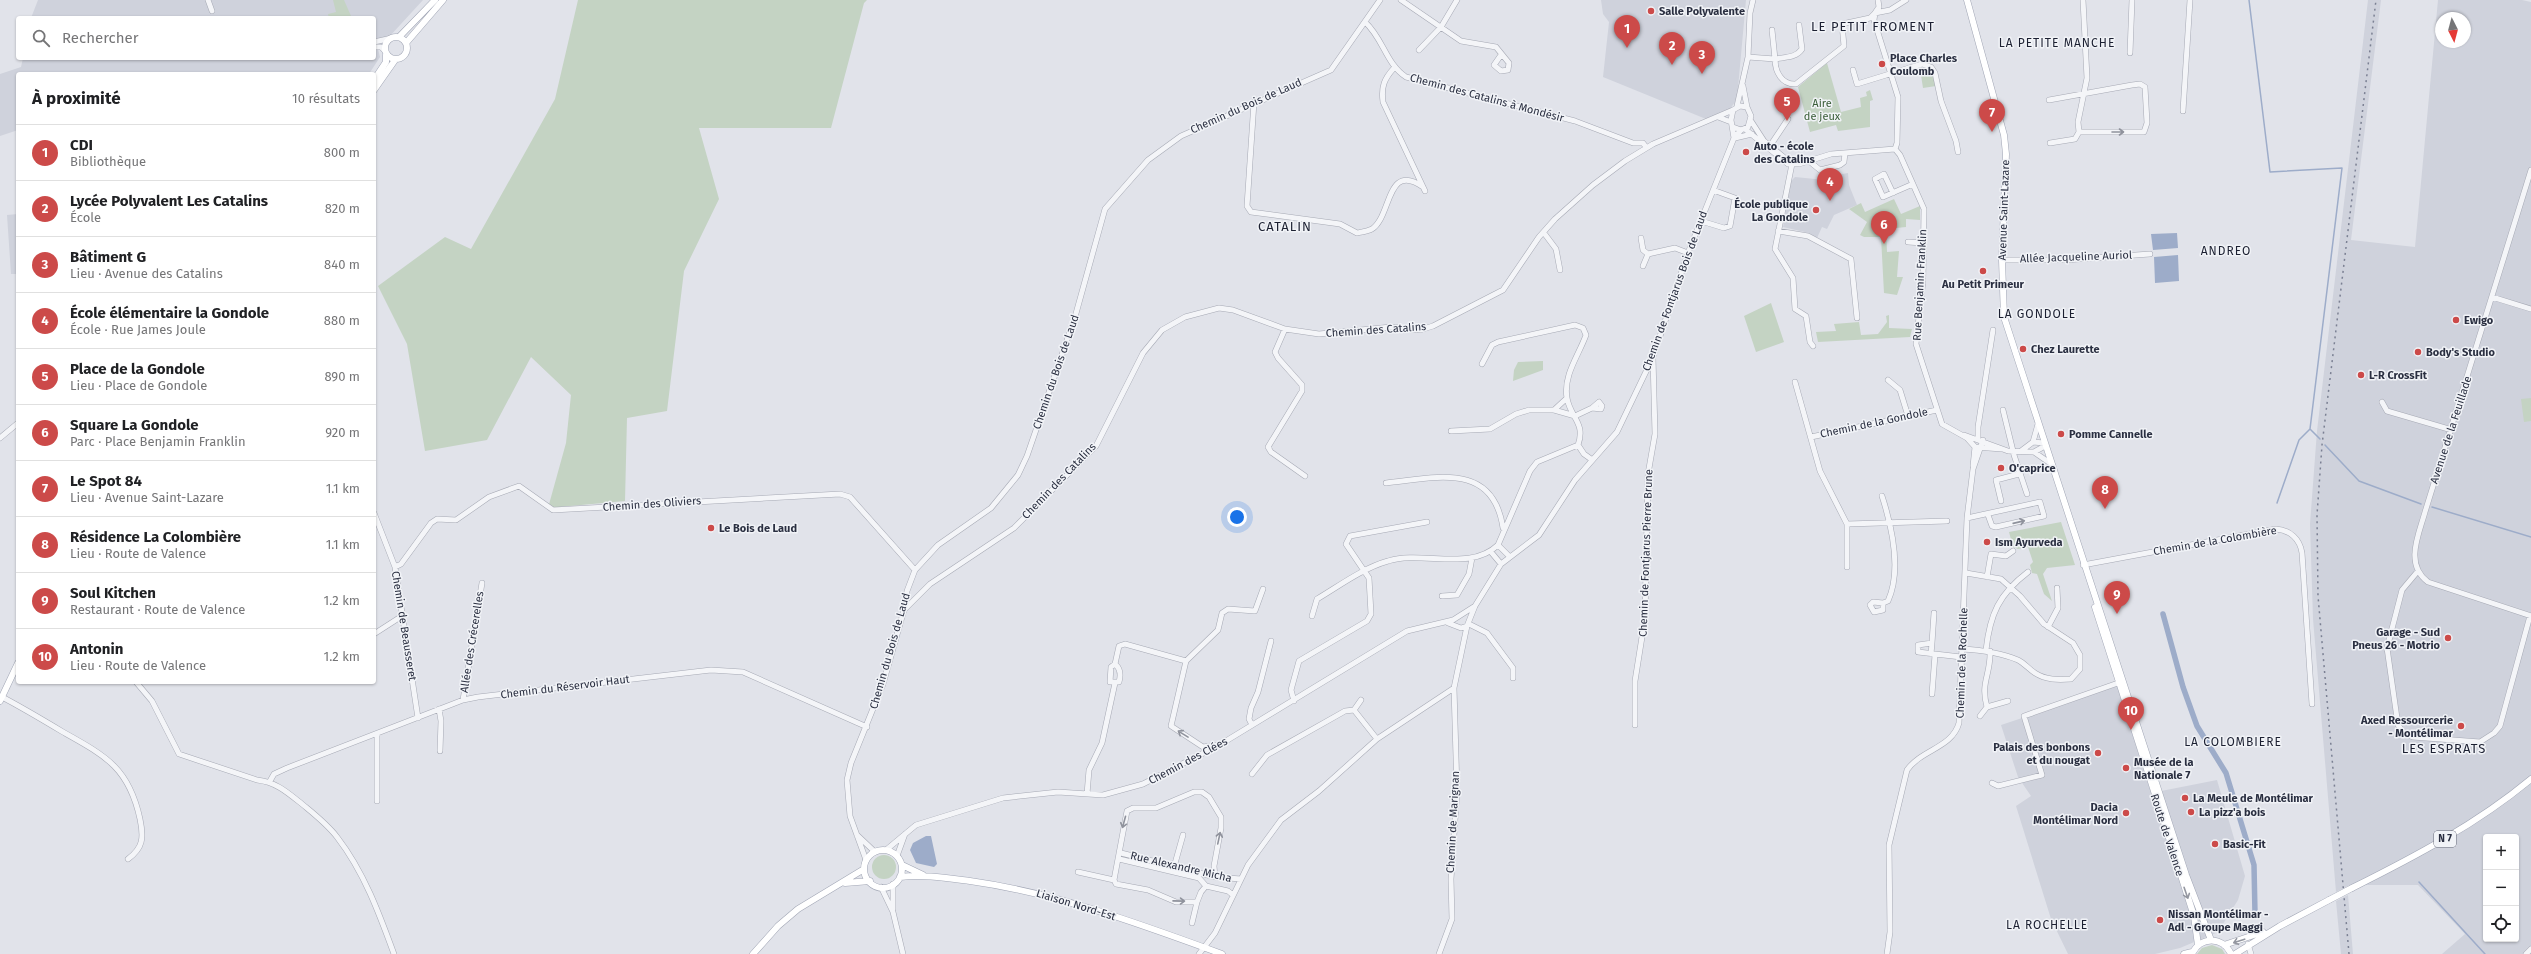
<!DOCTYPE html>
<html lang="fr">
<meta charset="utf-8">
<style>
:root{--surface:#fff;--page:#f2f2f2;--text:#202124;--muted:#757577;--line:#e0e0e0;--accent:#cc4a49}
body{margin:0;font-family:"Fira Sans",sans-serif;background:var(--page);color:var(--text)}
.controls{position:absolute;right:12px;bottom:12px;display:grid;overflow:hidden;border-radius:4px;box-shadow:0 1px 3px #0004}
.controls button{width:36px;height:36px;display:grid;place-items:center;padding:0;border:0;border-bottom:1px solid var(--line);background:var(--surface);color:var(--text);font:20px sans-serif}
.compass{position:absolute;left:2435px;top:12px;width:36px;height:36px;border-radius:50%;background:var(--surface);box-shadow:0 1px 3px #0004;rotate:174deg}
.you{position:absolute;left:1237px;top:517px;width:14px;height:14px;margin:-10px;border:3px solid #fff;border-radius:50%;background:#1a73e8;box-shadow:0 0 0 6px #1a73e833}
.badge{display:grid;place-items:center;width:26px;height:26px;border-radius:50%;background:var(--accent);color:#fff;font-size:13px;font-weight:700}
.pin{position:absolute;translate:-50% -33px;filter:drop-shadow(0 1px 2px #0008)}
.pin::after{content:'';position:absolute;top:21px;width:14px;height:12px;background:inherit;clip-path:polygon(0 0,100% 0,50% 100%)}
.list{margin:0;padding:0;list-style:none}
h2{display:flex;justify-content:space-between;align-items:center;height:52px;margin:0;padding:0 16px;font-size:17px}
h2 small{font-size:13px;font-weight:400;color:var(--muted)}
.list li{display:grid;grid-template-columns:26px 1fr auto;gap:12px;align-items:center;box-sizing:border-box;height:56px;padding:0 16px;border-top:1px solid var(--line)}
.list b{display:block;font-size:15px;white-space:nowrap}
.list p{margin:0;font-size:13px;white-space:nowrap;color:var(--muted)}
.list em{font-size:13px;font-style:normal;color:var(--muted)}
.icon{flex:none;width:22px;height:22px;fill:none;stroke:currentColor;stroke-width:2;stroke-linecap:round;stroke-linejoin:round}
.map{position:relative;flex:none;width:2531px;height:954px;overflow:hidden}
.search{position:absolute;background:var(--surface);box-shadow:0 1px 3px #0004;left:16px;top:16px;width:360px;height:44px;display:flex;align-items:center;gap:10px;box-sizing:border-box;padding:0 14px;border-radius:4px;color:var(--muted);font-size:15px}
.panel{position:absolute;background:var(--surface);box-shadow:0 1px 3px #0004;left:16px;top:72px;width:360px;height:612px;border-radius:4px}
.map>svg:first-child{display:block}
</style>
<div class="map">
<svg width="2531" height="954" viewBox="0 0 2531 954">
<rect width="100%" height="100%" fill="#e1e3ea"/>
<!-- built -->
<path fill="#cfd2dc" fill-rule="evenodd" d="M38,0h385l-45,49 2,8 -11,17h-351v56l-18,6v-62l21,-7 2,-9h351v-40h-343z
M1601,0h145l-9,99 -7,10 -24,10 -103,-42 6,-55 -6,-8z
M2368,0h13l-30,240 64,7 23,-247h84l9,2v952h-89l23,-20 -47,-49h-68l-14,7 -23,-273 -3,-95 7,-93zM2441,18h24v24h-24zM2486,837h30v102h-30z
M1848,173l1,12 8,20 -23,10 -7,14 -5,-2 -5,11 -8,-5 -26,-6 8,-46 4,-4 30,3 1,-3z
M18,214v60h-7l-4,-59z
M2117,686l34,107 66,-13 28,96 -7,24 -20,32 -38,16 -25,6h-87l-17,-35 -35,-113 15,-10 -13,-19 -17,-52z
M2348,895l5,59h-12l-5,-53z"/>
<!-- green -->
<path fill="#c4d3c3" d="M333,0h11l7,16 -22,2 -1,-4 8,-2z
M578,0h289l-3,3 -33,125h-132l20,71 -35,72 -17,140 -40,7 -2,83 -77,7 18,-65 5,-48 -40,-38 -44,83 -62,11 -18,-107 -29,-58 67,-49 26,12 84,-150z
M1827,63l14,49 20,-5 -1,-9 7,-2 -1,-4 4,-2 3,10 -3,1v26l-32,4 -2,-6 -26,7 -12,-45z
M1920,69c11,2 13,6 16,17l-13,2z
M1894,199l7,15 19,-8v14l-14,-1v8l-20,2 1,23 12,-1 -2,26h6l-6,18 -13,-2 -3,-56h-17l-4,-2 7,-13 -18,-13 12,-6 4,9z
M1771,303l13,39 -28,10 -12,-36z
M1889,315v13l23,1 -2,8 -92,5 -2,-10 20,-1 -2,-7 25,-2 2,13 17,-1 9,-12 -1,-6z
M1543,361v9l-30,11 1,-11 4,-8z
M2531,398v23l-7,1 -3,-23z
M2061,522l14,43 -28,3 -4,6 9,27 -8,-7 -7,-20 -5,-1 -2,-8 3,-3 -5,-15 -10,2 -5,-2 -4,-15z
M872 867a12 12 0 1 1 24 0a12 12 0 1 1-24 0Z
M2212,945l10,4 3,5h-28l5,-6z"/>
<!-- water -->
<path fill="#9dacc9" d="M2177,233l1,15 -25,2 -2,-16z
M2178,255l1,26 -24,2 -1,-26z
M926,836h5l6,28 -3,3 -18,-4 -6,-13 3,-7z"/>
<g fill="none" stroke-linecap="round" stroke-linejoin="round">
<!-- stream -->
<path stroke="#9dacc9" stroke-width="1.5" d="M2249,0l21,172 72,-4 -32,261 -11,11 -22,63
M2310,429l10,10
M2325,445l34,36 62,23
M2432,507l99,30
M2419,882l66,72"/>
<!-- canal -->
<path stroke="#9dacc9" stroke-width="5.5" d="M2163,614l20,73 14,39 29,47 28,92 1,49"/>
<!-- minor casing -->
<g stroke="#a6a9b4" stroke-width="6">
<path id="minor" d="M208,0l4,11
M1401,0l60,41 35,6 13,16 -1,7 -7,1 -7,-6 7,-10
M1878,0l1,7 -4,6 -1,7 24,77 -1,46 -2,6
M1365,22c18,16 21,42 41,55l169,44 58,22h10l3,4
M1772,30l3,29c10,-2 21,-1 27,-10l-3,-24
M374,42l18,-4
M374,47h7l4,4
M1419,50l22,-23 16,-27
M2130,53l2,-53
M1748,57l27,2c0,13 7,26 21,25l48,-38 -2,-22 28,-6 5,-5 15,-3 16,-10
M1394,68c-10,11 -13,19 -11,34l42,89
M1853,70l4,14 65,-20 9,3 4,6 6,28 15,40 2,11
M1743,86l4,21
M2049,100l83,-15 8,-1 5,3 2,36 -3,9h-65
M1254,102l-7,104 4,6 89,12 17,9c5,-1 11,-2 15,-4 20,-13 14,-68 51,-42
M1737,106l11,-49 2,-44 3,-13
M2183,111l7,-111
M1718,117l13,5
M1751,121l13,20 28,23
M1733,127l8,3 7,-3 3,-11 -4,-9 -7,-1 -7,4 -2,10 3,18
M1745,129l43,35h11l32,-10 64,-5
M1735,138l17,-4
M2050,143l25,-4 4,-7 -1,-10 9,-44 -4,-78
M1770,146l18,-27
M1895,149l5,6 24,54 -1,72 -7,63 26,80 25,14 8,9 27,2
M1809,161l11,9 20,-5 4,-3 1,-9
M1792,164l-17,85 18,29 2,31 11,7 4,26 3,4
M2531,170l-106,342c-6,22 -21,52 3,70l103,34
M1893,193l-9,-19 -9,5 8,18 30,-13
M1701,221l23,7 6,-2 5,-28 -22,-8
M1778,231l30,5 43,23 6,59
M1544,233l12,16 4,21
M1641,238l2,12 5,4
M1908,242l15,1
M2002,260h63l85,-6
M1643,266l5,-12 27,-6 13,5
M2492,297l39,12
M1285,329l-10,23 3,6 24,27v6l-34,56 3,5 34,24
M1482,364l10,-19 6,-3 77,-17 8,3 3,7c-7,20 -23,40 -19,63 3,19 19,25 11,47
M1888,380l12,10 8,26
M1795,382l25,89 27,53v43
M2382,402l5,9 65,19
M1554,410l13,-12
M2003,410l11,45 13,39
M1451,431l39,-2 26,-15 13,-4h25l21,6 17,-8 9,1 1,-3 -3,-4 -7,6
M1964,435l44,16 26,1 16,11
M1811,437l126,-27
M0,438l18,-15
M1978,439v-12l15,-97
M2033,442l11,1
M1578,445l6,9 7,5
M2021,451l12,-9 5,-18
M2034,452l11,-6
M1973,466l2,-19
M1386,483c49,-5 107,-22 117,45
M1882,496c10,31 20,74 6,105l-5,2v7l-9,2 -4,-7 3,-3 10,1
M2001,501l-5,-21 23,-6
M374,513l21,54 23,151
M1967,518l73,-16 4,14 -48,11 -4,-1 -4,-11
M1847,524l100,-3
M1498,545l11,11
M1491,552l10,12
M2083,565l193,-36c14,1 24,10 26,24l10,151
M395,567l6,-3 30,-41 6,-4 19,1 33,-23 30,-11 34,24 287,-16 10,3 65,73
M2418,571l-16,19 -15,58 11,77 6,8 9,4 67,5 14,-9 6,-7 30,-110
M1987,577l4,-23 15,2 7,-5
M1442,596l15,-1 12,-21 3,-16
M904,610l26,-26 84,-56 82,-82 47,-93 19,-23 23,-13 34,-9 14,2 52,19 34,5 72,-7 29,3 13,-4 70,-36 36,-53 16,-18 38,-34 32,-24 28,-17 80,-34
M1934,613l-2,30 -14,2v7l43,5
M1312,616l5,-17c22,-13 46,-31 71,-38 34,-11 82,11 110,-16l32,-74 7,-9 41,-17
M1448,623l13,5 6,-2 8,-20 26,-42 38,-29 36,-55 42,-48 36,-75 35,-104 46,-115 7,-8
M1469,624l18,9 26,35v10
M2048,627l10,-19 -1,-20
M374,634l28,-18
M1961,649c20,1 38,3 57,11 6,3 11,9 17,13 11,7 23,7 36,6l9,-10v-14l-7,-12 -29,-19 -24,-28 -19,-17 -35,-6
M1986,650c4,-36 13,-56 42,-78
M1990,651c1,24 -10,31 -3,56l21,-6
M1931,654l1,-11
M1115,664c6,5 6,11 4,18h-9l1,-15 4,-3 4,-18 6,-2 61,17
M136,682l16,19 27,53 78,26c19,2 30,12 45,24 12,10 25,20 35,33 27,35 42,76 57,117
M1932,694l3,-39
M2,697c21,11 41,23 61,35 43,24 66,36 77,87 4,19 3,29 -12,40
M463,700l19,-117
M1294,701l-3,-11 8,-29 68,-40 4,-7 -2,-36 -23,-34 4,-8 77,-14
M439,709l2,12 -1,30
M1354,710l7,-10
M1980,716l7,-9
M1252,725l-3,-6 2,-11 7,-16 13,-51
M1635,725v-44l10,-63 3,-144 7,-40 -2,-76
M1216,745l-13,2 -32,-21 15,-65 32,-31 4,-17 6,-4 27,2 8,-22
M1252,774l15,-19 78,-44 9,-1 23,29
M270,781l4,-7 13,-6 176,-68 15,-3 233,-27 32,2 124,55
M1992,783l6,3 44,-11 -18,-59 94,-33
M1087,794l2,-24 13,-27 13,-60
M377,801v-67
M857,835l18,17
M886,850l30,-25 87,-27 55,-6 45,3 40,-11 78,-40 186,-113 46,-11 22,-14
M1121,853l94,24 26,2
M897,856l8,-22
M1119,859l80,19 7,8
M866,860l-16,-44 -3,-36 4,-17 32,-79 21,-74 3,-19 8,-21 23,-25 53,-37 27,-33 9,-19 48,-139 30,-108 43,-49 33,-24 150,-66 49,-70
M1174,867l9,-32
M1078,872l36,8
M1215,877l-1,-11 7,-38v-11l-12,-20 -7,-5h-8l-38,16h-23l-6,3 -13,69 2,4 32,6 28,12h21l4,-10 5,-6 22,5 5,4
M881,887l12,25 10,42
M893,909v-25
M1192,923l5,-21
M2248,944l3,10
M1199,954l16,-21 33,-68 33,-45 38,-29 58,-52 77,-51
M1439,954l13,-35 -1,-40 6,-88 -3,-103 13,-62
M1887,954l3,-22 -1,-87 18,-75c15,-21 45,-22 52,-47l8,-205 6,-49 10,-29
M2526,954l5,-5"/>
</g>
<!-- major casing -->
<g stroke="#a1a6b5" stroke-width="7">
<path id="major" d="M1967,0l37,135 2,19 -4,106 2,57 182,558 25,65
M385 48a11 11 0 1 1 22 0a11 11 0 1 1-22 0Z
M399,37l36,-37
M406,43l37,-43
M374,80l12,-18v-7
M374,90l21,-30
M2095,607l99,309 4,29
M0,701l18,-38
M864 869a19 19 0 1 1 38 0a19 19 0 1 1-38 0Z
M902,865l21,10
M900,877c23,-3 47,1 70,4 86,12 170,43 252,73
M845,883l25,-2
M2352,888c62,-31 125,-64 179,-109
M2224,945l39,-13
M753,954l25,-28 20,-17 66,-40
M2184,954l8,-2
M2192,954c8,-18 31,-18 39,0
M2235,954l45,-28 49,-26"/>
</g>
<!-- minor -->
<use href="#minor" stroke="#f4f5f8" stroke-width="5"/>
<!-- major -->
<use href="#major" stroke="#fff" stroke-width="6"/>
<!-- rail -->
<path stroke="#7b8093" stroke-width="1.5" stroke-dasharray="2 4" stroke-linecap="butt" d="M2349,954l-31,-358 -1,-81 5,-70 54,-445"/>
<!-- major-bridge casing -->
<g stroke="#a1a6b5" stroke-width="7" stroke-linecap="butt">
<path id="major-bridge" d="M2329,900l23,-12"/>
</g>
<!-- major-bridge -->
<use href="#major-bridge" stroke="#fff" stroke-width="6"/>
</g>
<!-- one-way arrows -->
<defs><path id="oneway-shaft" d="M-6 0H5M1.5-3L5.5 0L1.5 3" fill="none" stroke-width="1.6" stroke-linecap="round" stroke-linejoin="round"/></defs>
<g stroke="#8f929c">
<use href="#oneway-shaft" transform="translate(2118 132)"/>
<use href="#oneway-shaft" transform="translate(2019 522) rotate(-13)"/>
<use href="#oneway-shaft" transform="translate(1183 734) rotate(-148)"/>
<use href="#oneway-shaft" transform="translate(1124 822) rotate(105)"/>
<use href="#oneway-shaft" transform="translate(1219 838) rotate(-78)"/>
<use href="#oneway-shaft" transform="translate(1179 901) rotate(1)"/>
</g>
<g stroke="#9497a0">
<use href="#oneway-shaft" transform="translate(2186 893) rotate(71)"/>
<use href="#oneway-shaft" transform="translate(2239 941) rotate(162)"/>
</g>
<!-- markers -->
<g fill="#cc4a49" stroke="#f1f3f7" stroke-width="1.5">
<circle cx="1651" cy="11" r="4"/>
<circle cx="1882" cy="64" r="4"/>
<circle cx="1746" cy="152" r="4"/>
<circle cx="1816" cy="210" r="4"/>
<circle cx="1983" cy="271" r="4"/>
<circle cx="2456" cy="320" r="4"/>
<circle cx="2023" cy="349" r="4"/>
<circle cx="2418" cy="352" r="4"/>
<circle cx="2361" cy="375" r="4"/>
<circle cx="2061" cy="434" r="4"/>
<circle cx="2001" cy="468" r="4"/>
<circle cx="711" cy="528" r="4"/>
<circle cx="1987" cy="542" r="4"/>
<circle cx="2448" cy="638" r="4"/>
<circle cx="2461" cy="726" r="4"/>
<circle cx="2098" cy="753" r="4"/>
<circle cx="2126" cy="768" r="4"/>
<circle cx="2185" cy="798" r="4"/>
<circle cx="2191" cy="812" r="4"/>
<circle cx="2126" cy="813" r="4"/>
<circle cx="2215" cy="844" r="4"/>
<circle cx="2160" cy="920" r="4"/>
</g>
<g text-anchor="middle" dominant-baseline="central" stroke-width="3" stroke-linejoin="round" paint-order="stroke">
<!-- shield labels -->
<rect fill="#f1f3f7" stroke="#666a78" stroke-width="1" x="2434" y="831" width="22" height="16" rx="3"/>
<g font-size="10" font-weight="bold" fill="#2a2f41">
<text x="2445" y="839">N 7</text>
</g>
<!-- poi labels -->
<g font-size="11" font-weight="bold" fill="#2a2f41" stroke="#f1f3f7" text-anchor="start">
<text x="1659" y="11">Salle Polyvalente</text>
<text x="1890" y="58">Place Charles<tspan x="1890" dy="13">Coulomb</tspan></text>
<text x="1754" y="146">Auto - école<tspan x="1754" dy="13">des Catalins</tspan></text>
<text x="1808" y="204" text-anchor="end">École publique<tspan x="1808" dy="13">La Gondole</tspan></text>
<text x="1983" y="284" text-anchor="middle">Au Petit Primeur</text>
<text x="2464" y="320">Ewigo</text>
<text x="2031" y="349">Chez Laurette</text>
<text x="2426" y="352">Body's Studio</text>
<text x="2369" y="375">L-R CrossFit</text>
<text x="2069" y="434">Pomme Cannelle</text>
<text x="2009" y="468">O'caprice</text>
<text x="719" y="528">Le Bois de Laud</text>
<text x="1995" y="542">Ism Ayurveda</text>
<text x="2440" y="632" text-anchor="end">Garage - Sud<tspan x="2440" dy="13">Pneus 26 - Motrio</tspan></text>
<text x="2453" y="720" text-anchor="end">Axed Ressourcerie<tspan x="2453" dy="13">- Montélimar</tspan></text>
<text x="2090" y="747" text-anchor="end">Palais des bonbons<tspan x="2090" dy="13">et du nougat</tspan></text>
<text x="2134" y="762">Musée de la<tspan x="2134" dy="13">Nationale 7</tspan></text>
<text x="2193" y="798">La Meule de Montélimar</text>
<text x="2118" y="807" text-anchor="end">Dacia<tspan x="2118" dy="13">Montélimar Nord</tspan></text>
<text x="2199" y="812">La pizz'a bois</text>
<text x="2223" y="844">Basic-Fit</text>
<text x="2168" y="914">Nissan Montélimar -<tspan x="2168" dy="13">Adl - Groupe Maggi</tspan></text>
</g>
<!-- street labels -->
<g font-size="11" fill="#2a2f41" stroke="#f1f3f7">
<text transform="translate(1487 98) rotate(15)">Chemin des Catalins à Mondésir</text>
<text transform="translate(1246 106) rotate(-24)">Chemin du Bois de Laud</text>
<text transform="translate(2004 210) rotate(-88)">Avenue Saint-Lazare</text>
<text transform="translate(2076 257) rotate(-2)">Allée Jacqueline Auriol</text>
<text transform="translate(1920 285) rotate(-87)">Rue Benjamin Franklin</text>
<text transform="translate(1675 291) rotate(-70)">Chemin de Fontjarus Bois de Laud</text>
<text transform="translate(1376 330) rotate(-4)">Chemin des Catalins</text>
<text transform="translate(1056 372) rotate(-71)">Chemin du Bois de Laud</text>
<text transform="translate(1874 423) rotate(-12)">Chemin de la Gondole</text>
<text transform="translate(2451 430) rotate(-72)">Avenue de la Feuillade</text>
<text transform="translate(1059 481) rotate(-46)">Chemin des Catalins</text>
<text transform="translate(652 504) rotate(-4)">Chemin des Oliviers</text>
<text transform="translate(2215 541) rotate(-10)">Chemin de la Colombière</text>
<text transform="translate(1646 553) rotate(-88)">Chemin de Fontjarus Pierre Brune</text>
<text transform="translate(404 626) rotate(81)">Chemin de Beausseret</text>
<text transform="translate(472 642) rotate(-81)">Allée des Crécerelles</text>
<text transform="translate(890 651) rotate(-74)">Chemin du Bois de Laud</text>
<text transform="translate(1962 663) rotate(-88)">Chemin de la Rochelle</text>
<text transform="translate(565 687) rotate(-7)">Chemin du Réservoir Haut</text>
<text transform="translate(1188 761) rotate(-28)">Chemin des Clées</text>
<text transform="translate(1453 822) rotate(-87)">Chemin de Marignan</text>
<text transform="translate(2167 835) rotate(72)">Route de Valence</text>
<text transform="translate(1181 867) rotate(13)">Rue Alexandre Micha</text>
<text transform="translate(1076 905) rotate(17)">Liaison Nord-Est</text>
</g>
<!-- park labels -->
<g font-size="11" fill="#395d37" stroke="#f1f3f7">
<text x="1822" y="103">Aire<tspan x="1822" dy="13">de jeux</tspan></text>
</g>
<!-- neighbourhood labels -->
<g font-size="12" letter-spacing="1" fill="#1c2032" stroke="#f1f3f7">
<text x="2057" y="43">LA PETITE MANCHE</text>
<text x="2226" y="251">ANDREO</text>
<text x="2037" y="314">LA GONDOLE</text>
<text x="2233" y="742">LA COLOMBIERE</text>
<text x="2047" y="925">LA ROCHELLE</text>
</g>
<!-- quarter labels -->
<g font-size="13" letter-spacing="1" fill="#1c2032" stroke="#f1f3f7">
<text x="1873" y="26">LE PETIT FROMENT</text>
<text x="1285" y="226">CATALIN</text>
<text x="2444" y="748">LES ESPRATS</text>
</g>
</g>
</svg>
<div class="controls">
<button>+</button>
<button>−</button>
<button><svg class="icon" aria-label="locate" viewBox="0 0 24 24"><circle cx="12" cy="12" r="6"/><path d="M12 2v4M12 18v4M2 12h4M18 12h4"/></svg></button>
</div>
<svg class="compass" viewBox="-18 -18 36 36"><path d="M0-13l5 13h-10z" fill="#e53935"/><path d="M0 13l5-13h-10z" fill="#757577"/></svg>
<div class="you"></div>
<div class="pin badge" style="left:1627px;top:48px">1</div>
<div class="pin badge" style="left:1672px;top:65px">2</div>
<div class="pin badge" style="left:1702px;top:74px">3</div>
<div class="pin badge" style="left:1830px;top:201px">4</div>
<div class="pin badge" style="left:1787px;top:121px">5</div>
<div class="pin badge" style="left:1884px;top:244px">6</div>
<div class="pin badge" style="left:1992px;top:132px">7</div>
<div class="pin badge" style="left:2105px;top:509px">8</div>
<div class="pin badge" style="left:2117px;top:614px">9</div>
<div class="pin badge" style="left:2131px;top:730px">10</div>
<div class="search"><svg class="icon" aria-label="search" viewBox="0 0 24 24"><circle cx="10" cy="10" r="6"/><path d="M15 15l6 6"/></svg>Rechercher</div>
<section class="panel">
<h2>À proximité<small>10 résultats</small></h2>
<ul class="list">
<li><span class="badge">1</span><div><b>CDI</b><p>Bibliothèque</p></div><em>800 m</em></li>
<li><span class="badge">2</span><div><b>Lycée Polyvalent Les Catalins</b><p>École</p></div><em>820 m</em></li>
<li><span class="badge">3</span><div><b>Bâtiment G</b><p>Lieu · Avenue des Catalins</p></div><em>840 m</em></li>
<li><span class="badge">4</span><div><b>École élémentaire la Gondole</b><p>École · Rue James Joule</p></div><em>880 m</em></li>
<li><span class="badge">5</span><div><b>Place de la Gondole</b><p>Lieu · Place de Gondole</p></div><em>890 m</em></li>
<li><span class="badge">6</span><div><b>Square La Gondole</b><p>Parc · Place Benjamin Franklin</p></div><em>920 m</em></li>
<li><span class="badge">7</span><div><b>Le Spot 84</b><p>Lieu · Avenue Saint-Lazare</p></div><em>1.1 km</em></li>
<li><span class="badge">8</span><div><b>Résidence La Colombière</b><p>Lieu · Route de Valence</p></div><em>1.1 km</em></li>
<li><span class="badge">9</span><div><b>Soul Kitchen</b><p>Restaurant · Route de Valence</p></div><em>1.2 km</em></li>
<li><span class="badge">10</span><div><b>Antonin</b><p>Lieu · Route de Valence</p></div><em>1.2 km</em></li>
</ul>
</section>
</div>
